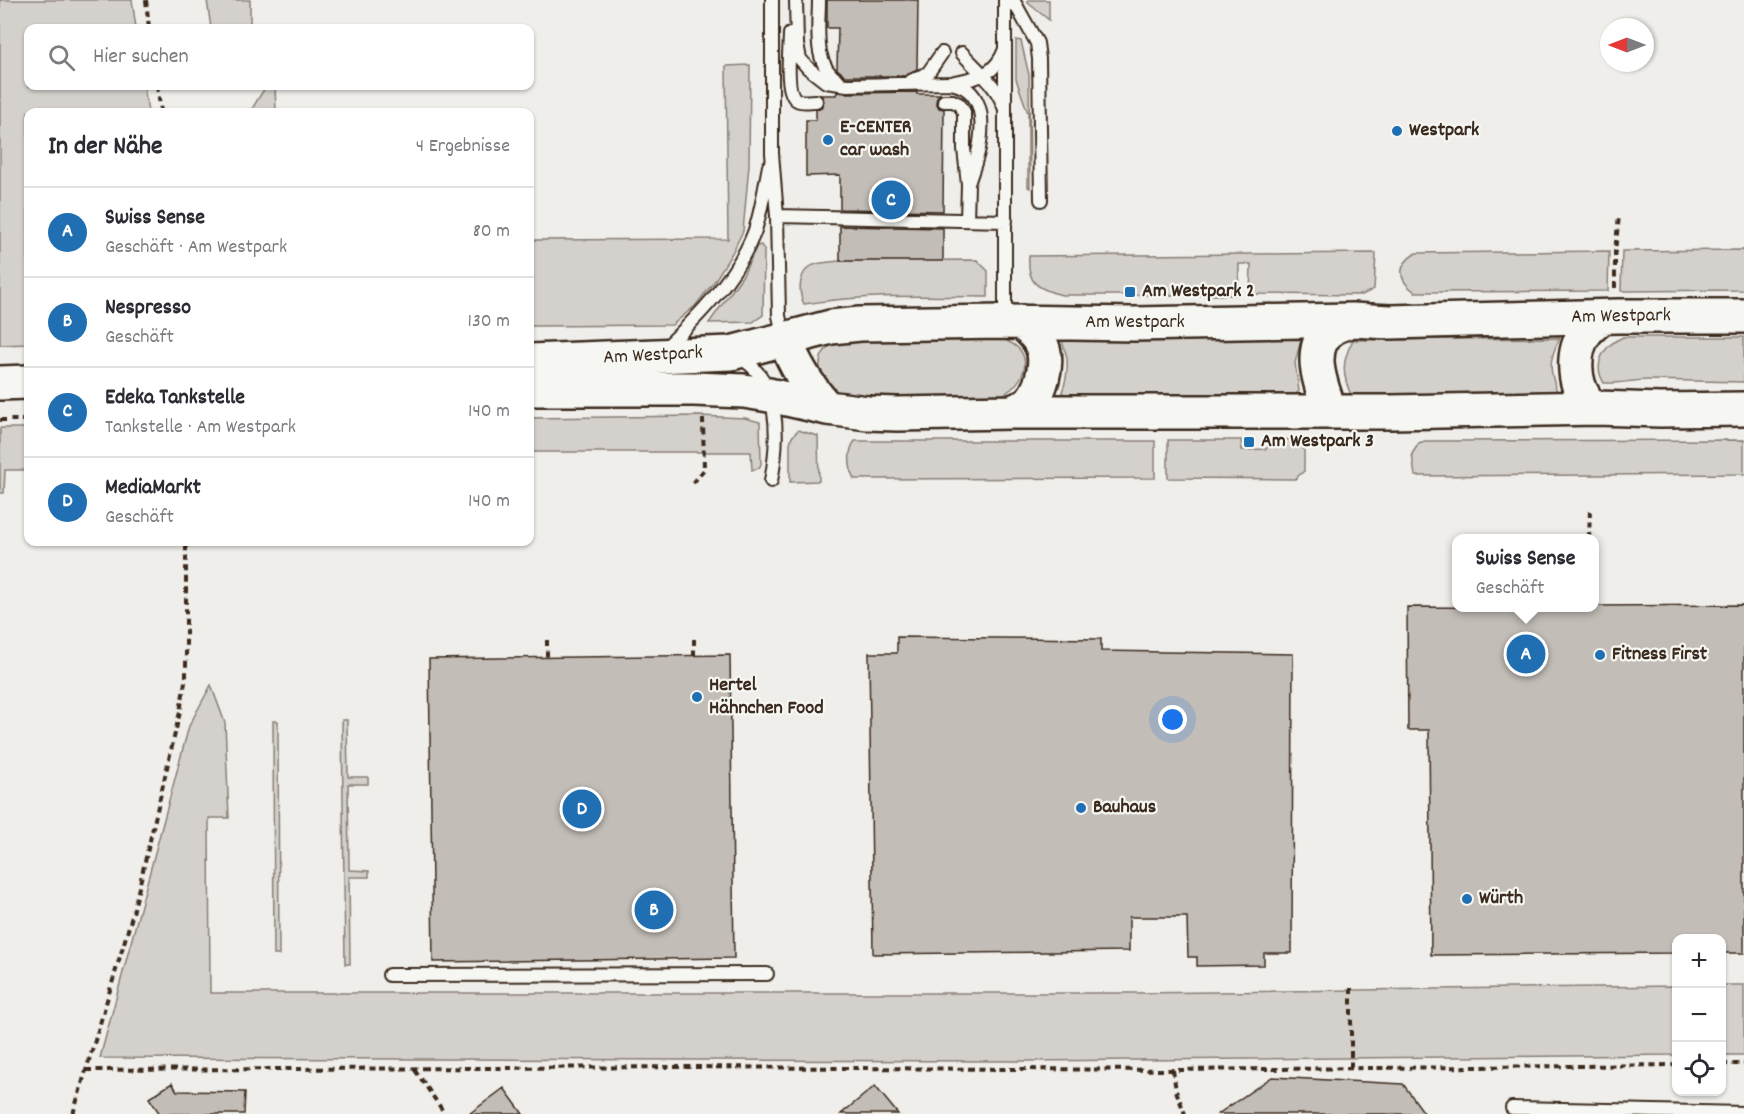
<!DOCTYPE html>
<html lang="de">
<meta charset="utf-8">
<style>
:root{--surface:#fff;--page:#f2f2f3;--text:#2b2b33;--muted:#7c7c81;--line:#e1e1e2;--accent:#1f6fb2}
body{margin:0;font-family:Dekko,sans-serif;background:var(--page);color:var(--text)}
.controls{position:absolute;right:18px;bottom:18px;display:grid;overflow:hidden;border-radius:12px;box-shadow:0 2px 4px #0004}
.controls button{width:54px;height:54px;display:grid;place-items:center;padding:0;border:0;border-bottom:2px solid var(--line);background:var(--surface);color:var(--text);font:30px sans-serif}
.compass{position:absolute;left:1600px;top:18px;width:54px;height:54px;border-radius:50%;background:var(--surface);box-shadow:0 2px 4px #0004;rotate:270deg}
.you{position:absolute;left:1173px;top:720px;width:21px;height:21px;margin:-15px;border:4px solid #fff;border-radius:50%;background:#1a73e8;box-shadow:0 0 0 9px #1a73e833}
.badge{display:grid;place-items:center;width:39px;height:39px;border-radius:50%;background:var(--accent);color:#fff;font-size:20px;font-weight:700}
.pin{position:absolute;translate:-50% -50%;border:3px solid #fff;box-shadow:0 2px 6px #0006}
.popup{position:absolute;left:1452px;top:534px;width:147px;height:78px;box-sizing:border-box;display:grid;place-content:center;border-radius:12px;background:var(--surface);filter:drop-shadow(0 2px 4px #0005);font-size:20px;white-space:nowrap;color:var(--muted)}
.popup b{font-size:22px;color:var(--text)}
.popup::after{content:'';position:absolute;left:50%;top:100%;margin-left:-12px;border:12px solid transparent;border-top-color:var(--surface)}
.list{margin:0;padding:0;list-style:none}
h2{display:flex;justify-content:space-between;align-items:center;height:78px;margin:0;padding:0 24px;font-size:26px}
h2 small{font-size:20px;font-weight:400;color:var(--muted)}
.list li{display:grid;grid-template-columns:39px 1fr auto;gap:18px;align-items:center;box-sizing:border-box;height:90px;padding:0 24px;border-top:2px solid var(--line)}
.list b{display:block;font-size:22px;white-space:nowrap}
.list p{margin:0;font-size:20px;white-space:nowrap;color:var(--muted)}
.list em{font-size:20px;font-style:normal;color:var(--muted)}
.icon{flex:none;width:33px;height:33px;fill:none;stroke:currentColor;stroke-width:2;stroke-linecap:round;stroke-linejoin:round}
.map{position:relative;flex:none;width:1744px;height:1114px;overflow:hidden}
.search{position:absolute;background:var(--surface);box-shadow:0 2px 4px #0004;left:24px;top:24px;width:510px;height:66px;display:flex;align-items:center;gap:15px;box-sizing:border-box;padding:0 21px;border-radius:12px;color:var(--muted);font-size:22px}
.panel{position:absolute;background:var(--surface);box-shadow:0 2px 4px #0004;left:24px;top:108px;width:510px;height:438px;border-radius:12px}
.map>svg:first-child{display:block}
</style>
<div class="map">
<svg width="1744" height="1114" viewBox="0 0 1744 1114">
<rect width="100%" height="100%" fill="#efeeea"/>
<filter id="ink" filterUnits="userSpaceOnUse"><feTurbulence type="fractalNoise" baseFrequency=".0167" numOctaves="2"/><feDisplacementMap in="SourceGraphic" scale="12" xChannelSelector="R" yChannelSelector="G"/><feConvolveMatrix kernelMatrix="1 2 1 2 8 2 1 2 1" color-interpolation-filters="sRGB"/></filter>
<g filter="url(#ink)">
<!-- green -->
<path fill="#d4d1cc" stroke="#887e75" stroke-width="1.5" d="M0,0h132l4,28h-108v58h116l4,26h-120v232l-28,1z
M207,0h43v28h-39z
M1028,0h21v20l-21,-17z
M1016,40l5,1 8,34 1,113 -2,-1v-74l-12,-34z
M750,65l-1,100 -6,66 -11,22 -18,29 -19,24 -23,19 -142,1v-86l198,-1 -2,-173z
M266,86h9l1,26h-26z
M761,245l3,5 -1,65 -10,7 -44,1 34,-48 14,-29z
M1744,250v40l-123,1 1,-40z
M1609,251l-1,40 -193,1c-18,-13 -18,-27 1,-39z
M1376,253l-2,36 -12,6 -112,-1 1,-30h-12l-1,31h-176c-25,-6 -35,-12 -33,-39z
M977,260l11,11v26c-63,-1 -121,-3 -184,7 -4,-8 -5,-14 -3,-23 4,-20 22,-18 39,-20z
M1296,334l5,6 -6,23 4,28 -4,4h-230l-3,-3c4,-10 6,-22 5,-34 -1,-8 -7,-15 -4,-23z
M1623,337h121v45l-97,-2c-15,0 -29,4 -43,3 -12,-19 0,-38 19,-46z
M1000,338c7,3 15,6 20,12 13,18 -4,40 -21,46 -5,2 -10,2 -14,3l-144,-2c-24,-15 -31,-43 -2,-57z
M1560,338c-12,22 -11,33 -2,56l-206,3c-10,-22 -11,-35 1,-57z
M699,416l46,2 15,4 1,42 -2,4 -7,2 -1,-18h-221v-34z
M0,428h28v42h-23l-1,23h-4z
M798,430l20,6 1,45 -29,1v-39l2,-6z
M1304,439v32l-9,8 -127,-1v-38h73l1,10 24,-1 8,-9z
M1744,440v34l-329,2 -3,-22 7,-11 6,-2z
M855,441h300v37l-301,1c-5,-11 -7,-28 1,-38z
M211,685l14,38 4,95h-20l1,175h925l541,-7v69l-652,6 -924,-3 89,-332z
M342,720h5l1,57h20v7h-20l1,86 20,1v6h-20l1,87h-5z
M273,721h5l1,234h-5z
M1722,985h22v70h-22z"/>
<!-- building -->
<path fill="#c2bdb7" stroke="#3b2a1e" stroke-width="1.5" d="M827,0h91l-1,69 -12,7h-59l-9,-7 1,-41h-11z
M837,92l10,1 70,-1v2h23l-3,3 -1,5 3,6 5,1 -1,102 -103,-2v-34l-34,1v-56h10v-11l5,-1 3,-7 -3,-6h15z
M840,226l103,2v33h-103z
M1744,605v348h-22v-14h-45v14l-246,2 -2,-225h-21l-1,-123 188,1v-2z
M897,637l204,2v12l192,3 -1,299h-28v12l-67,1v-9h-9l-1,-40h-58v34l-256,3 -4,-301h28z
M730,655l4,303 -301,4 -4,-303z
M1272,1077l131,7 22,30h-207z
M172,1083l5,8 68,1 -1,22h-84l-11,-16z
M875,1086l23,28h-57z
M504,1088l19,26h-54z"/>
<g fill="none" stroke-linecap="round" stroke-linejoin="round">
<!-- lane casing -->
<g stroke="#3b2a1e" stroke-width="16">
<path id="lane" d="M772,0v153l5,63 2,100 5,21
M796,0l1,44 3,15 8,9 18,14 21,3 104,-2c30,5 33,34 29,60 -2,14 -8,28 -12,41
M819,0c0,27 -7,65 20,81
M1013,0l24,43 2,16 2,141
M790,34c0,14 -6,59 7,66 5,3 13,1 19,1
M962,53c15,17 35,32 42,54
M911,81l17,-8 14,-20
M955,82c24,-4 41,-8 50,-33
M944,101h9l6,3 5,8v37l4,35 -1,36
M777,216l229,5
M1005,321v-321
M664,349c34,-32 73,-72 90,-116 7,-19 11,-47 15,-67
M737,356c45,23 42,83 34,125
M389,975l378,-1
M1512,1108l232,5"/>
</g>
<!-- secondary casing -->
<g stroke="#3b2a1e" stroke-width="38">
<path id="secondary" d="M785,339c9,25 24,49 42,69
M530,361l201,-8 100,-26 29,-3 145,-2 129,2 218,-4 38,2 228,-6h126
M0,383l28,-1
M530,389h164l50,2 25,4 58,13 41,5 29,1 115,-2h379l206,-4 63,2 84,-1
M1597,408c-4,-2 -9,-5 -11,-8 -13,-18 -14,-49 -1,-67 4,-6 11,-11 17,-16
M1330,411c-9,-25 -26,-66 4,-84 6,-3 13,-5 18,-7
M1012,412c4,-2 9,-3 13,-6 16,-10 25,-45 16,-62 -4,-9 -12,-15 -19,-22"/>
</g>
<!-- path -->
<path stroke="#3b2a1e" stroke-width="4" stroke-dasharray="6 4.5" stroke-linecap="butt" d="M146,0l3,28
M157,86l4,26
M1615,288v-37l4,-35
M0,420h28
M693,483l11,-13 -1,-51
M1589,538l1,-28
M694,639v16
M547,640v17
M1351,988v80
M1722,1064h22
M86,1070l602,-3 485,3 503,-5
M415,1070l30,44
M1173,1070l3,21 9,23
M73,1114l60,-201 47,-201 6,-36v-134"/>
<!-- lane -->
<use href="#lane" stroke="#f6f6f2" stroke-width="12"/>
<!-- secondary -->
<use href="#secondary" stroke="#f6f6f2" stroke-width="33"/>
</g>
</g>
<!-- markers -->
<g fill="#1f6fb2" stroke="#f6f6f2" stroke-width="2">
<circle cx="1397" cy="131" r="6"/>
<circle cx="828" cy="140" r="6"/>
<rect x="1124" y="286" width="12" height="12" rx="3"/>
<rect x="1243" y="436" width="12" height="12" rx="3"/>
<circle cx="1600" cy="655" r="6"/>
<circle cx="697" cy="697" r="6"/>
<circle cx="1081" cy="808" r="6"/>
<circle cx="1467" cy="899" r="6"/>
</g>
<g text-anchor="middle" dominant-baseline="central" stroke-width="4.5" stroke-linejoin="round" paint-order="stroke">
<!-- poi labels -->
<g font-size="20" font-weight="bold" fill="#3b2a1e" stroke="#f6f6f2" text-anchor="start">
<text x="840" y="128">E-CENTER<tspan x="840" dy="23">car wash</tspan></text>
<text x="1409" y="131">Westpark</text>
<text x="1142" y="292">Am Westpark 2</text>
<text x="1261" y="442">Am Westpark 3</text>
<text x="1612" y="655">Fitness First</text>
<text x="709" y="686">Hertel<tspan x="709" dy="23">Hähnchen Food</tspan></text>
<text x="1093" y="808">Bauhaus</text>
<text x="1479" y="899">Würth</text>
</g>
<!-- street labels -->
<g font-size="20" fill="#3b2a1e" stroke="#f6f6f2">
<text transform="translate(1621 317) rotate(-1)">Am Westpark</text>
<text x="1135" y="323">Am Westpark</text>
<text transform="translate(653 356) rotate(-3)">Am Westpark</text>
</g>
</g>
</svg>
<div class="controls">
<button>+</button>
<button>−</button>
<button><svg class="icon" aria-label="locate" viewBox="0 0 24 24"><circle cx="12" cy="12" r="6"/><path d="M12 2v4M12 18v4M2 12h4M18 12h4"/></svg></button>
</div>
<svg class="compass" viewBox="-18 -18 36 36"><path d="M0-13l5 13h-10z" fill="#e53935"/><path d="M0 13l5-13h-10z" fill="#7c7c81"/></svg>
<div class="you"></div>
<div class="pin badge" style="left:1526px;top:654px">A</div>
<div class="popup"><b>Swiss Sense</b>Geschäft</div>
<div class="pin badge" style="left:654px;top:910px">B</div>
<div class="pin badge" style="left:891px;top:200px">C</div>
<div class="pin badge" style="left:582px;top:809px">D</div>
<div class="search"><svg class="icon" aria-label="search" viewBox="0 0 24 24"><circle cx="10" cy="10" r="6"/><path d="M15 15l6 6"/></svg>Hier suchen</div>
<section class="panel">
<h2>In der Nähe<small>4 Ergebnisse</small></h2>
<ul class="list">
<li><span class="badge">A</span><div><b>Swiss Sense</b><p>Geschäft · Am Westpark</p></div><em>80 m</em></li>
<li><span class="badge">B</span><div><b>Nespresso</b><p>Geschäft</p></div><em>130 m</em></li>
<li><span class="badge">C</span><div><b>Edeka Tankstelle</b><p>Tankstelle · Am Westpark</p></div><em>140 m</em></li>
<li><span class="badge">D</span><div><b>MediaMarkt</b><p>Geschäft</p></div><em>140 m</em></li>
</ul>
</section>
</div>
